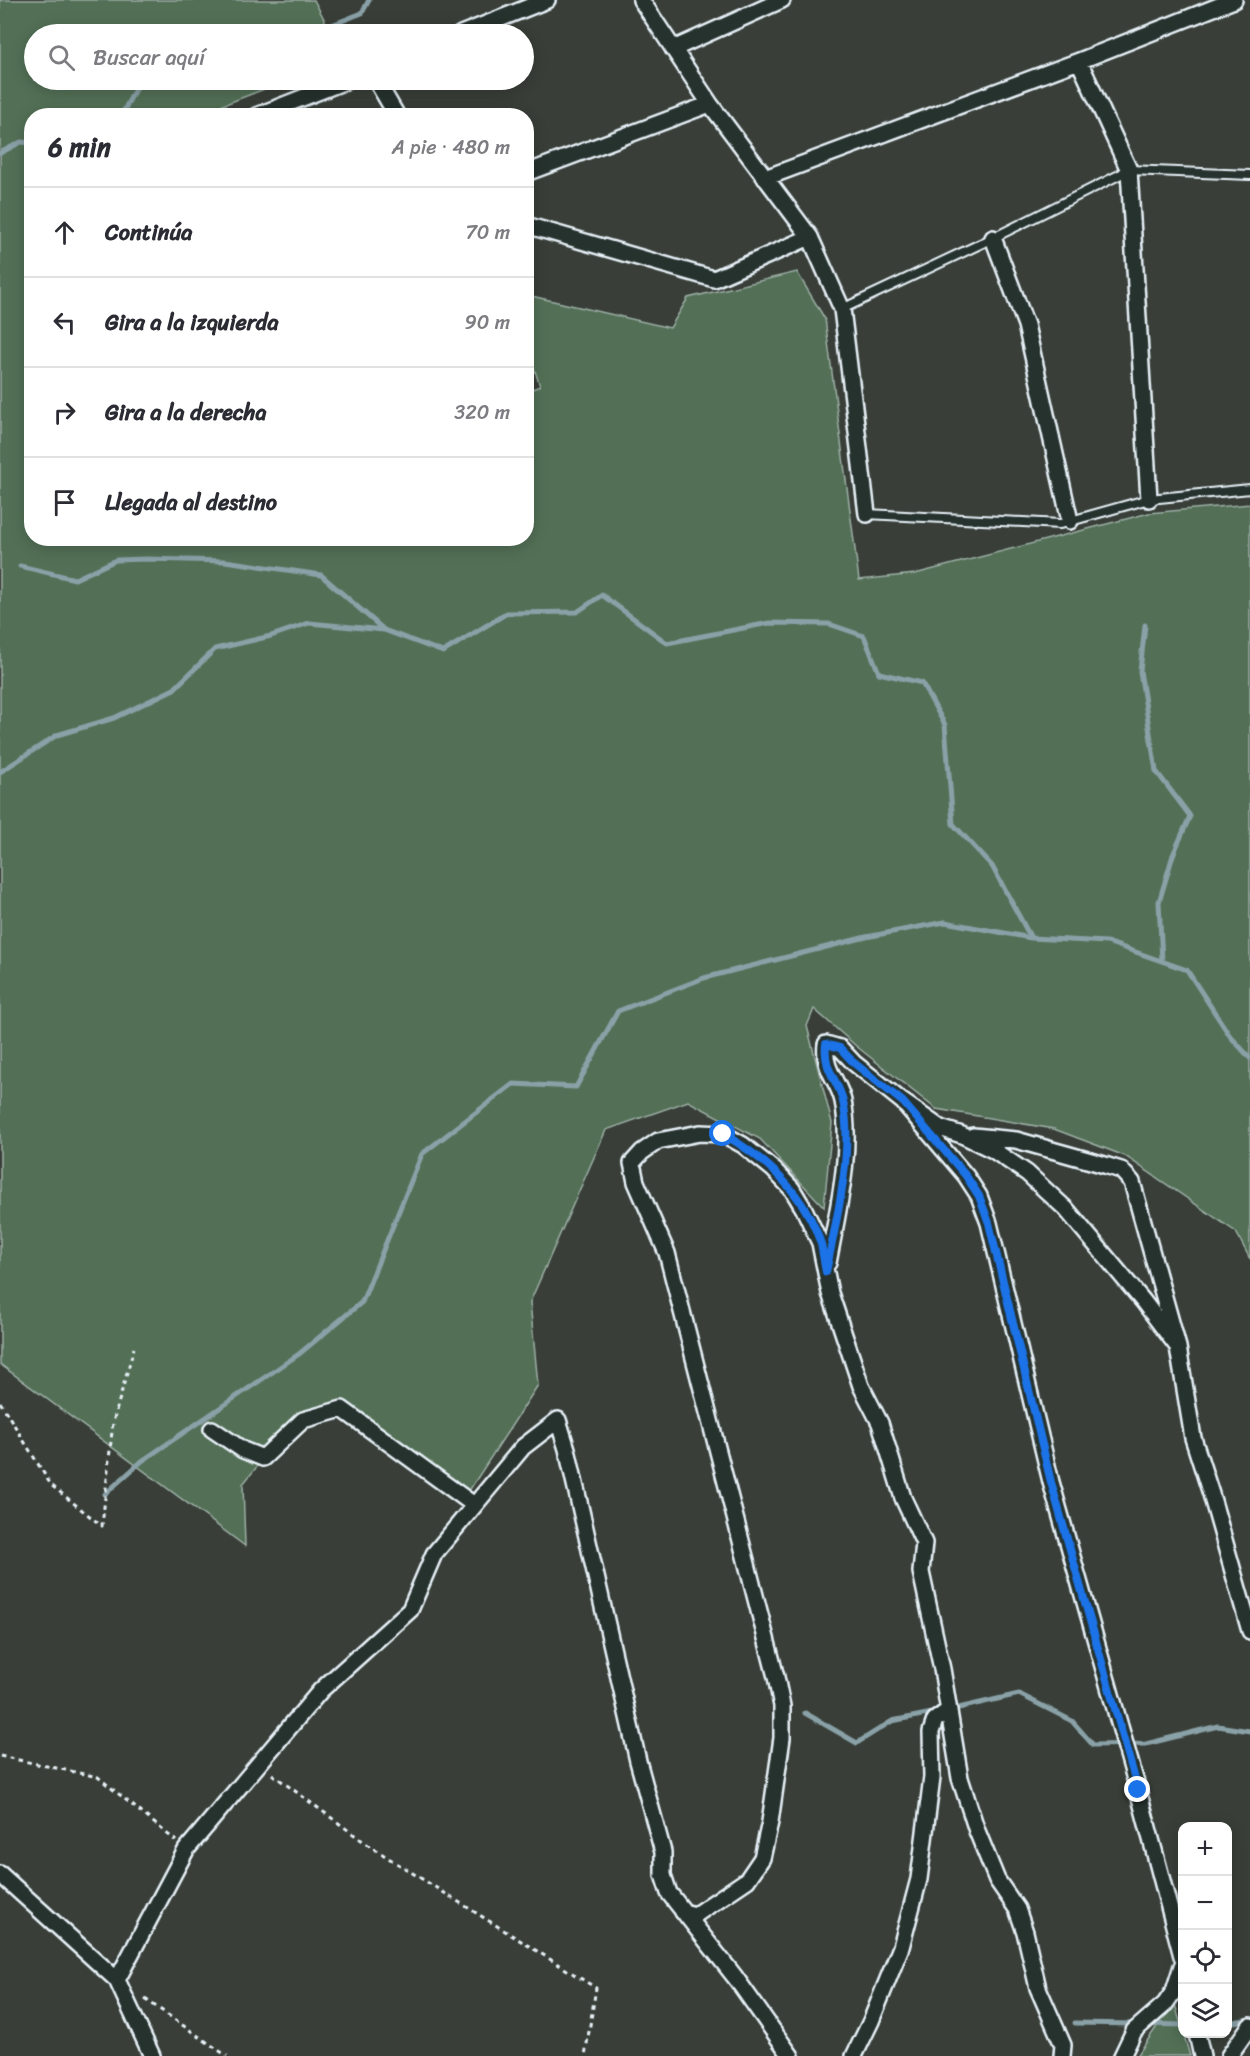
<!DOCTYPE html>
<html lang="es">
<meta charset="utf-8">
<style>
:root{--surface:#fff;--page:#f7f7f7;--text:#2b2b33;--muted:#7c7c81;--line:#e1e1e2}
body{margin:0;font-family:Sriracha,sans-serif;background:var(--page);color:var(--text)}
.controls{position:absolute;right:18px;bottom:18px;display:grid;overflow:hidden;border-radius:12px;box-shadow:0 3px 15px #0003}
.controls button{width:54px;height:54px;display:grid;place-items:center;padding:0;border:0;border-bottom:2px solid var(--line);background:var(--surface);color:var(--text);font:30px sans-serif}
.stop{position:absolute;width:18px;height:18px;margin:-14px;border:4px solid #1a73e8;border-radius:50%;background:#fff}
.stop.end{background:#1a73e8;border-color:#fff;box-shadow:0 2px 6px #0008}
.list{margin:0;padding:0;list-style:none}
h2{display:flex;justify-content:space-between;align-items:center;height:78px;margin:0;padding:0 24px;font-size:26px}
h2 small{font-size:20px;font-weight:400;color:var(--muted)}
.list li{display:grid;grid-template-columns:39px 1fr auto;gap:18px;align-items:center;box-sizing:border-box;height:90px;padding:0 24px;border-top:2px solid var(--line)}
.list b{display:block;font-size:22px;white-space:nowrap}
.list em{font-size:20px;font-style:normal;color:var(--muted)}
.icon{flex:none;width:33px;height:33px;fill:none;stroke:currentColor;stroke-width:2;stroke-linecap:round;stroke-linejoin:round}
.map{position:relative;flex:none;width:1250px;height:2056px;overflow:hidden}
.search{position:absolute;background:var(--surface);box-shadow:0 3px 15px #0003;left:24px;top:24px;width:510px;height:66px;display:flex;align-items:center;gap:15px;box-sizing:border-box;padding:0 21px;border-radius:33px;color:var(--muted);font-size:22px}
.panel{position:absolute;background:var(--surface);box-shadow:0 3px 15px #0003;left:24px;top:108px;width:510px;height:438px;border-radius:24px}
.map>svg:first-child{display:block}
</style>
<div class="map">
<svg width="1250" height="2056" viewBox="0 0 1250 2056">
<rect width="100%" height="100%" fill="#393f38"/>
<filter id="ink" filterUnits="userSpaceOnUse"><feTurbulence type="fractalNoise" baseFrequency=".0167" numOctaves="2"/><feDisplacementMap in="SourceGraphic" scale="12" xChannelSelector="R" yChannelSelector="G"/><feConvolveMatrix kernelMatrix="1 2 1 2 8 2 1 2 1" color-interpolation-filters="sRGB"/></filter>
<g filter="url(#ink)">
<!-- green -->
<path fill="#536f57" stroke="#9eb0a8" stroke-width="1.5" d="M0,0h314l18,34h-298v46h254l-91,35 -165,1v422h494l1,-147 13,-5 -13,-40v-51l143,33 18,-30 109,-26 28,47 34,261 56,-6 234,-61 101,-9v755l-14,-27 -111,-76 -71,-27 -118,-20 -80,-63 -42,-37 -7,17 25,97 -8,84 -64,-68 -72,-38 -82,29 -76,172 8,83 -71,109 -120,-81 -59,15 -45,56 2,62 -245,-182z
M1174,2001l16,55h-53z"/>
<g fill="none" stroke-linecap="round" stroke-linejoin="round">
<!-- stream -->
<path stroke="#8aa1a8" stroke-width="5" d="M313,34l6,-4 43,-17 7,-13
M121,116l19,-36
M0,153l21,-11 11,1
M20,566l55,13 41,-19 30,-1 79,2 96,14 63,55
M1145,625l-5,46 16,100 34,45 -17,39 -14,47 3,59
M0,772l57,-37 57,-17 60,-29 41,-40 56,-13 38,-13 75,7 59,22 64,-39 70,-1 25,-17 65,48 102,-20 60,1 35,12 15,37 43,10 23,42 8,99 39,42 39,72
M105,1494l37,-33 157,-107 63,-52 60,-148 91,-70 63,3 42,-76 86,-33 162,-41 79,-15 86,16 76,4 80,28 43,66 20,22
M950,1710l69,-16 53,27 21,24 53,-1 72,-18 32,5
M805,1713l52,30 35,-22 45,-9
M1075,2023l61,1
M1228,2023l22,-4
M1146,2024l36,1"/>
<!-- service casing -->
<g stroke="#e8f1f8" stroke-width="12">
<path id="service" d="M842,309l151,-71 136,-68 121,5
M867,514l193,10 89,-25 101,-10"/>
</g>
<!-- minor casing -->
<g stroke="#e8f1f8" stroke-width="20">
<path id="minor" d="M641,0l69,104 100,133 32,72 25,205
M461,34l86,-34
M673,49l109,-49
M1079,61l50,109 20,329
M376,80l21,36
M256,116l92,-36
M526,173l184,-69
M765,178l314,-117 155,-61
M526,225l188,54 96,-42
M993,238l33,87 44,196
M903,1102l63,74 13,20 10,27 62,259 87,308 44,166
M973,1136l43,4 82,23 23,7 11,12 46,165 15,91 18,56 39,137
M828,1263c9,-49 25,-113 15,-162 -5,-22 -20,-30 -17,-57l14,4 14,15 49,39 37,26 22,7 31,15 34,23 39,36 77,92 35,46
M212,1429l31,21 20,8 40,-38 39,-11 132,96
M0,1874l117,106 35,76
M683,1912l12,3 52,-35 15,-22 8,-36 12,-84v-32l-6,-29 -109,-424 -31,-71 -4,-19 10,-11 16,-11 42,-8 23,1 20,11 31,25 18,19 12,20 16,34 10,50 31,93 19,37 23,75 21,45 -3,29 21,97 18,109 17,53 20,49 20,29 8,23 13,56 25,57 -1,11
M117,1980l69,-130 135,-160 89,-80 24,-56 89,-107 35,-27 9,29 71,312 25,91v23l6,18 66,84 56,79
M1197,2034l5,22
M854,2056l17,-35 30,-74 18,-68 13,-102 -1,-45 4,-12 14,-10
M1122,2056l12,-25 31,-27 9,-13 8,-25
M1229,2056l21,-30"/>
</g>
<!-- path -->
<path stroke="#e8f1f8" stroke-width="3" stroke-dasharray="4.5 4.5" stroke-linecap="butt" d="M0,1402l51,83 51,41 11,-104 21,-74
M0,1756l98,21 78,64
M272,1774l99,73 225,141 -11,68
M145,1999l82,57"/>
<!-- service -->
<use href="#service" stroke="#26332d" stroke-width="8"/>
<!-- minor -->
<use href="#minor" stroke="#26332d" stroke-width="15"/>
</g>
</g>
<g fill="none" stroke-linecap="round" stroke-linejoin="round" filter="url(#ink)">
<!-- route -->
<path stroke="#1a73e8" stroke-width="8" d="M723,1134c44,25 82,60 98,110 2,9 3,19 5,28 10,-50 28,-122 17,-171 -5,-22 -20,-30 -17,-57l14,4 14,15 49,39 63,74 13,20 10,27 62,259 87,308"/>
</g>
</svg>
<div class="controls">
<button>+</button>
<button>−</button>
<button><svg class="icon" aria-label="locate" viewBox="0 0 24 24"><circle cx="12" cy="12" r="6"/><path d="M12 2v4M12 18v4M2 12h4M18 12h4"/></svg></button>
<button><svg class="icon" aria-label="layers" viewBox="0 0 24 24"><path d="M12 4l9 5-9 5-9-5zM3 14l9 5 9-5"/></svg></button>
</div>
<div class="stop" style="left:723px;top:1134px"></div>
<div class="stop end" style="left:1138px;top:1790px"></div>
<div class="search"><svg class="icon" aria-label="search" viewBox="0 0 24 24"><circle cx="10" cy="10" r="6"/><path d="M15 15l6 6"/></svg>Buscar aquí</div>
<section class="panel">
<h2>6 min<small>A pie · 480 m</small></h2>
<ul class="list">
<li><svg class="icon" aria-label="ahead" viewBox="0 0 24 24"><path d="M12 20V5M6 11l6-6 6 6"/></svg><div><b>Continúa</b></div><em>70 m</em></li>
<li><svg class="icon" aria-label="left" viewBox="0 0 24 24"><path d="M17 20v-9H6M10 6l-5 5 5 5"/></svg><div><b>Gira a la izquierda</b></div><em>90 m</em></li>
<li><svg class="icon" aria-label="right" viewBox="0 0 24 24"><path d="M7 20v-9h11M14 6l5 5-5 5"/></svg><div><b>Gira a la derecha</b></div><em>320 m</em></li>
<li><svg class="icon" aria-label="arrive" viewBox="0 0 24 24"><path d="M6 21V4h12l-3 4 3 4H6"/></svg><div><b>Llegada al destino</b></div></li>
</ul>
</section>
</div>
